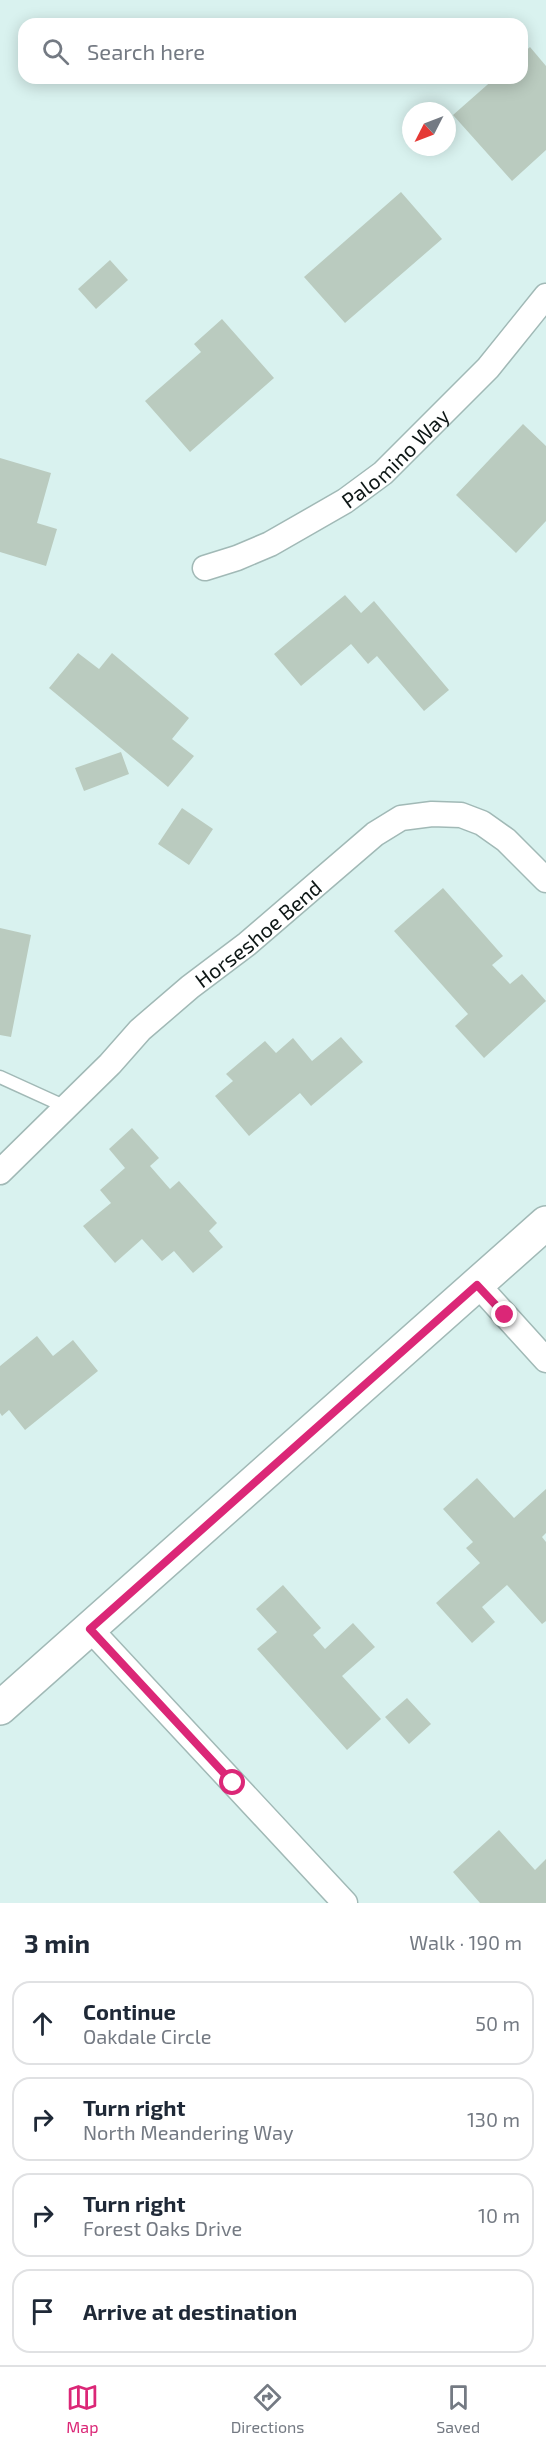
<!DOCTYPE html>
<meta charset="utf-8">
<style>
:root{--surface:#fff;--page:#f2f2f3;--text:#1f2937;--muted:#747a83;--line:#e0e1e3;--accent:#db2777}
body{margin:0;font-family:"Exo 2",sans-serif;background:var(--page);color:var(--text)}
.compass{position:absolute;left:402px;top:102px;width:54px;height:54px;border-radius:50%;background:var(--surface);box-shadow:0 3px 15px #0003;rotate:228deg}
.stop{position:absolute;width:18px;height:18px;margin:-14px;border:4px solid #db2777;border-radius:50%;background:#fff}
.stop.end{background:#db2777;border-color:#fff;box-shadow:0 2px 6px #0008}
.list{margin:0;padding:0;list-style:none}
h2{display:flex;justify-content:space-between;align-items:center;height:78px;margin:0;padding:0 24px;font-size:26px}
h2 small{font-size:20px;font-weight:400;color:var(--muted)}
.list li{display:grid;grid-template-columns:39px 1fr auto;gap:18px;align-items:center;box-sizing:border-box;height:84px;margin:0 12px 12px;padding:0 12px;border:2px solid var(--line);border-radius:18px}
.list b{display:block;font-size:22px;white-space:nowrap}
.list p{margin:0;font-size:20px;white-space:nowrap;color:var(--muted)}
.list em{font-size:20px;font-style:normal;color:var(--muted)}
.icon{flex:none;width:33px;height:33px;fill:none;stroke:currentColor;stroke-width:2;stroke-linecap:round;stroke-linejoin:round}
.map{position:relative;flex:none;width:546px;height:1903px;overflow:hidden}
.search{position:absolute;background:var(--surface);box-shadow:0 3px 15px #0003;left:18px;right:18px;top:18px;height:66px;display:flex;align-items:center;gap:15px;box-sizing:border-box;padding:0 21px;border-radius:18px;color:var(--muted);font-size:22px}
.sheet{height:462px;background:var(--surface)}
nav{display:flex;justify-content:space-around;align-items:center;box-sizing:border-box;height:84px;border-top:2px solid var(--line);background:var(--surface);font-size:16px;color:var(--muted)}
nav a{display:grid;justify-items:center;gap:3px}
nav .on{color:var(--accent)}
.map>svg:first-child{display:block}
</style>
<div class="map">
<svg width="546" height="1903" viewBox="0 0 546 1903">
<rect width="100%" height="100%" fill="#d9f2ef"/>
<!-- building -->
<path fill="#bacbbf" d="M530,47l16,19v84l-34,31 -59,-66 42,-37h27v-24z
M401,192l41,47 -97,84 -41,-46z
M110,260l18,20 -32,29 -18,-20z
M222,319l52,59 -84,74 -45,-51 56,-49 -7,-8z
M523,424l23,22v75l-30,32 -60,-58z
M0,458l51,15 -14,50 20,6 -11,37 -46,-14z
M345,595l16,18 13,-12 75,89 -25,21 -47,-55 -9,8 -17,-20 -50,42 -27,-32z
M78,653l21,16 13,-16 77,65 -17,21 22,17 -26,31 -119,-99z
M121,752l8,22 -45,17 -9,-23z
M182,808l31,21 -24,36 -31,-21z
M443,888l60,68 -11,9 18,19 12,-10 24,27 -62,57 -29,-32 13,-12 -74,-83z
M0,928l31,7 -20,102 -11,-2z
M341,1037l22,25 -52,44 -11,-13 -51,43 -34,-40 18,-15 -7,-7 39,-33 11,12 17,-15 19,23z
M132,1128l27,30 -9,8 20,23 9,-8 38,42 -8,8 14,16 -30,26 -19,-22 -12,10 -20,-22 -27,24 -32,-37 28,-23 -11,-13 25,-22 -16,-19z
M37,1336l16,20 20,-16 25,31 -73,59 -16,-20 -7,6 -2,-3v-47z
M477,1478l37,40 32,-29v44l-4,4 4,5v79l-4,3 -35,-39 -25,22 13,15 -23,21 -36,-40 44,-40 -14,-15 7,-6 -30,-33z
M283,1585l38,43 -8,7 12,14 28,-26 22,24 -33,29 39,43 -34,31 -90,-101 20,-17 -21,-23z
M407,1698l24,26 -22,20 -24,-27z
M499,1830l36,40 11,-11v44h-66l-27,-31z"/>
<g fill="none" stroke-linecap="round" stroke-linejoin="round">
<!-- lane casing -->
<g stroke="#a1b9b6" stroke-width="15">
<path id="lane" d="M0,1077l66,30"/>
</g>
<!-- street casing -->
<g stroke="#a1b9b6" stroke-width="27">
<g id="street">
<path id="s1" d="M205,568l32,-10 33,-14 75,-43 38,-28 105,-105 58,-72"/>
<path id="s2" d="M0,1172l110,-108 30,-34 50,-43 57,-43 128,-110 26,-16 31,-4 29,1 21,8 24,17 40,40"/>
<path d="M478,1285l68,75"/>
<path d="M90,1629l255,274"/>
</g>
</g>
<!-- secondary casing -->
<g stroke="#a1b9b6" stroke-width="36">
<path id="secondary" d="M0,1708l546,-485"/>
</g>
<!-- lane -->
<use href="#lane" stroke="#fff" stroke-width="12"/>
<!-- street -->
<use href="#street" stroke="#fff" stroke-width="24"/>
<!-- secondary -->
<use href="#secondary" stroke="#fff" stroke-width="33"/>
</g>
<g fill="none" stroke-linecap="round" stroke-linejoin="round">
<!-- route -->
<path stroke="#db2777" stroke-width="8" d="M233,1783l-143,-154 387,-344 28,30"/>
</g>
<g text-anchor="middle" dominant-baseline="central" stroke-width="6" stroke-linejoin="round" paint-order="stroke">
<!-- street labels -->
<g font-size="21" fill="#0d1615" stroke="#fff">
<text stroke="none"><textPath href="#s1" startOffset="222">Palomino Way</textPath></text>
<text stroke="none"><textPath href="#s2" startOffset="352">Horseshoe Bend</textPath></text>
</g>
</g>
</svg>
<svg class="compass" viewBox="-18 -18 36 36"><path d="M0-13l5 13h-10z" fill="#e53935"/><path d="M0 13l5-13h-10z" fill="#747a83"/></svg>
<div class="stop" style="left:233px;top:1783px"></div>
<div class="stop end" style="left:505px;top:1315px"></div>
<div class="search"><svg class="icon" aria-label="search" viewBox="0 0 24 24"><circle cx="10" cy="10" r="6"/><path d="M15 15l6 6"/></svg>Search here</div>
</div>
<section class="sheet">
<h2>3 min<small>Walk · 190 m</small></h2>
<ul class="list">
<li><svg class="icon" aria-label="ahead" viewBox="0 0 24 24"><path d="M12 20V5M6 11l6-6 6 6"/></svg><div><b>Continue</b><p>Oakdale Circle</p></div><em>50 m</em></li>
<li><svg class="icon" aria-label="right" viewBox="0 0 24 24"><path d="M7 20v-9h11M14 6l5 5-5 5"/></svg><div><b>Turn right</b><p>North Meandering Way</p></div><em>130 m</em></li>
<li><svg class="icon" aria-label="right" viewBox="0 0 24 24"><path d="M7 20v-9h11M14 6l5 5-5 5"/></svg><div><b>Turn right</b><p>Forest Oaks Drive</p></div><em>10 m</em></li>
<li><svg class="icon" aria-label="arrive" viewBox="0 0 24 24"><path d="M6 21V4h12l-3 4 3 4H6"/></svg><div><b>Arrive at destination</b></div></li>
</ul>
</section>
<nav>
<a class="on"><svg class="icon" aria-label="map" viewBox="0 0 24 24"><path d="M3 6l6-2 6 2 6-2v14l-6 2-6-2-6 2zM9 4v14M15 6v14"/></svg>Map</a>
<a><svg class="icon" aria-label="directions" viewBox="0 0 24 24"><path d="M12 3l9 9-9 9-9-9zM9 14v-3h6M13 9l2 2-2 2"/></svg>Directions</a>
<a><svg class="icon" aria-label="saved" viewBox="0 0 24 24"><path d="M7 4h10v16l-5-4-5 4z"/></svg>Saved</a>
</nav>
